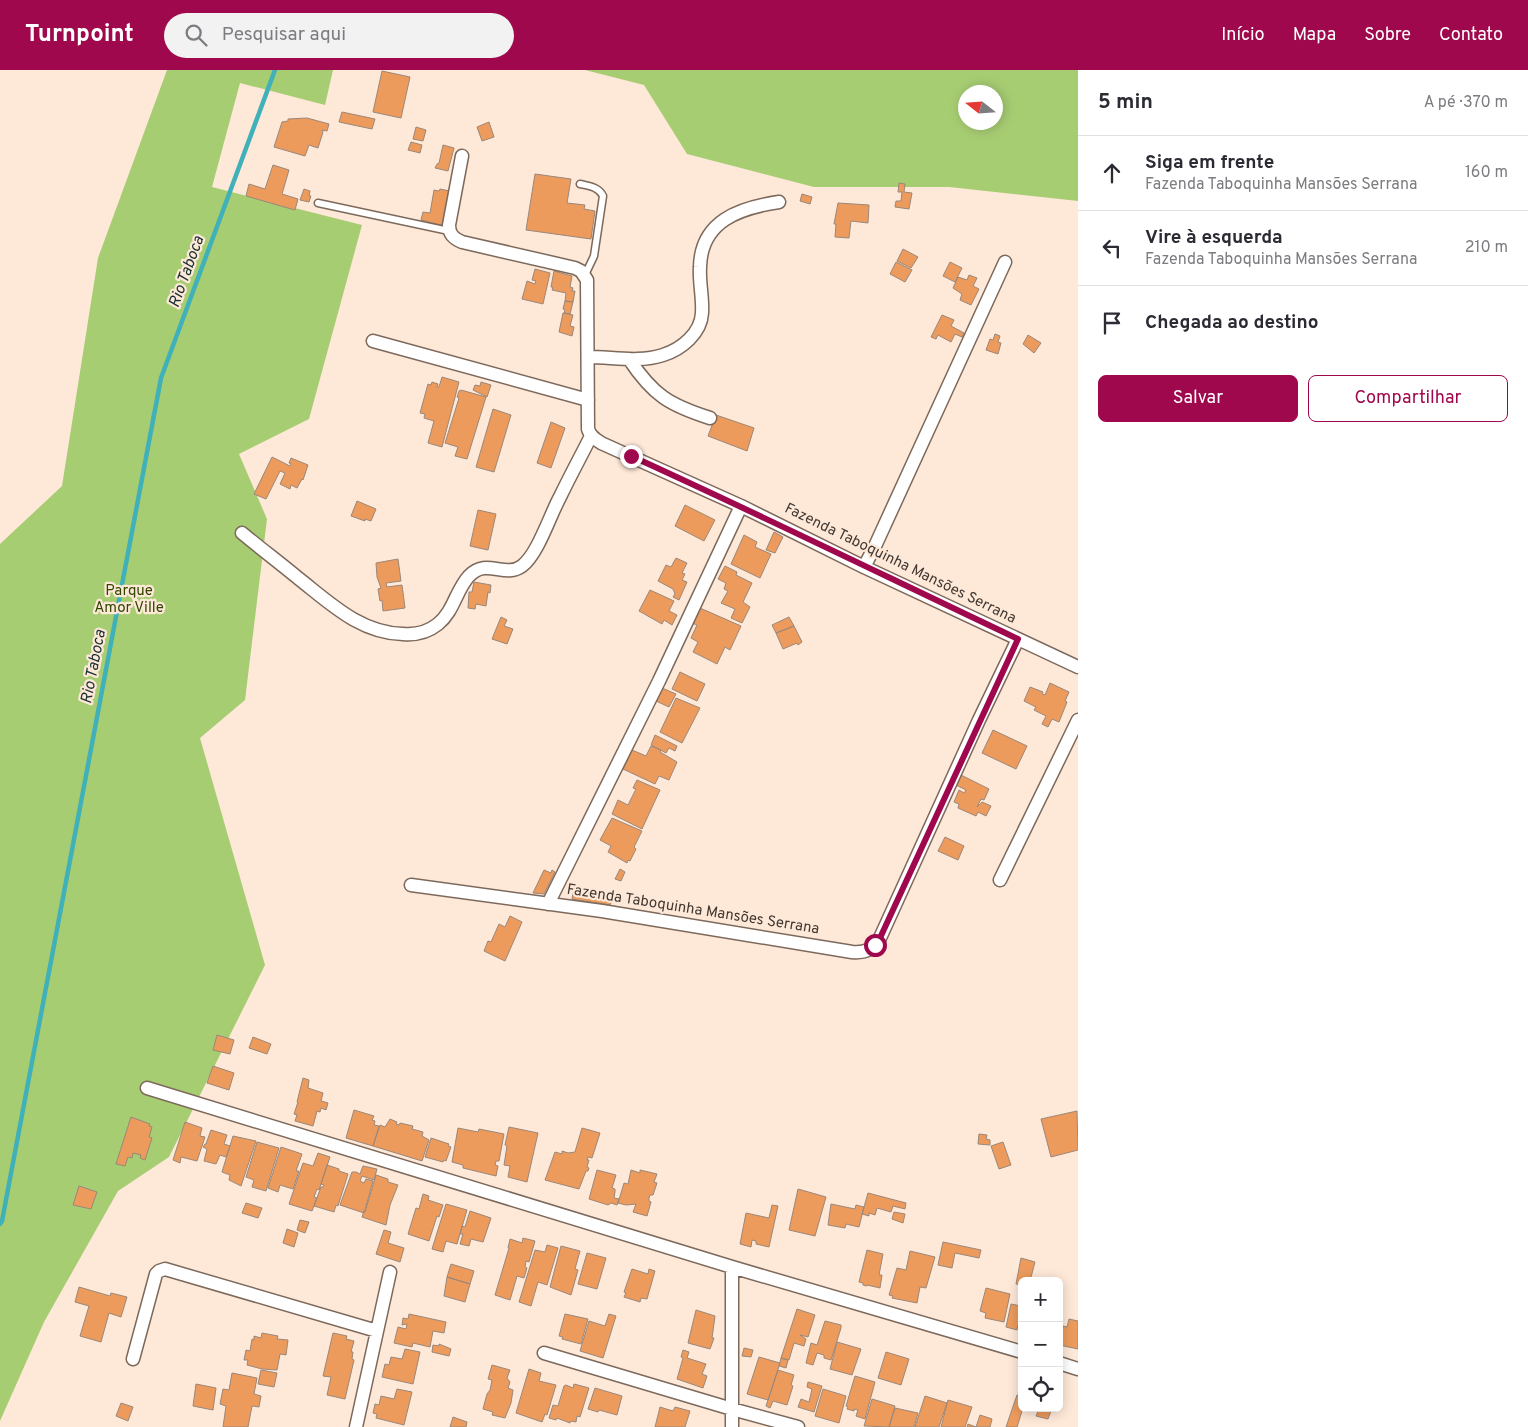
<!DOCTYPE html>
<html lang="pt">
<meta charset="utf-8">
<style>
:root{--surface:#fff;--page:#f2f2f3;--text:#2b2b33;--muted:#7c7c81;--line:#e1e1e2;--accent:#a0084d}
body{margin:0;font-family:Overpass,sans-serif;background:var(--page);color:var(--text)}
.controls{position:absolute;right:15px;bottom:15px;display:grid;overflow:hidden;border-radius:8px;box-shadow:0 2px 12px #0003}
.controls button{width:45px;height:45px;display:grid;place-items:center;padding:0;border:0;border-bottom:1px solid var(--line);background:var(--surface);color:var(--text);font:25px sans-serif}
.compass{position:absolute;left:958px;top:15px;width:45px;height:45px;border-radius:50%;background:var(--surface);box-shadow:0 2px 12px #0003;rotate:287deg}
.stop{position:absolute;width:15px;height:15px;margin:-11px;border:4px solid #a0084d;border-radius:50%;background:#fff}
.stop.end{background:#a0084d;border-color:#fff;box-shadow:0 1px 5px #0008}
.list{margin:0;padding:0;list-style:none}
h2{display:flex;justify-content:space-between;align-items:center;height:65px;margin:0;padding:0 20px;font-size:21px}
h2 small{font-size:16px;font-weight:400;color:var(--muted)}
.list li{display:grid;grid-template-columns:32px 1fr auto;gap:15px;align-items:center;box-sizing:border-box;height:75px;padding:0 20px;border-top:1px solid var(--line)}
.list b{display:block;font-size:19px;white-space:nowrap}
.list p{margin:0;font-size:16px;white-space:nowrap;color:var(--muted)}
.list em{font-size:16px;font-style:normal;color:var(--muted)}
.actions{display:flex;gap:10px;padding:15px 20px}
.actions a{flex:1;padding:11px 0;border:1px solid var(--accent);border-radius:8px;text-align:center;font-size:18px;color:var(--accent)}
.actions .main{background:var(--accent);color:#fff}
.icon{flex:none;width:28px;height:28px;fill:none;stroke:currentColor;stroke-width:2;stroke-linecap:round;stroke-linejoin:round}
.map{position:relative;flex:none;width:1078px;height:1357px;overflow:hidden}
header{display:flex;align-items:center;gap:30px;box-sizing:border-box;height:70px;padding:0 25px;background:var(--accent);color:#fff}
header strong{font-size:24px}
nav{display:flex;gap:28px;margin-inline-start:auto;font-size:18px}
.search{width:350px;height:45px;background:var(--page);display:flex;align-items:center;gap:12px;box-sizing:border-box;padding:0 18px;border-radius:28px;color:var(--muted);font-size:19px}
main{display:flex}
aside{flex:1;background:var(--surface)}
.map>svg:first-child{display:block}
</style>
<header>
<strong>Turnpoint</strong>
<div class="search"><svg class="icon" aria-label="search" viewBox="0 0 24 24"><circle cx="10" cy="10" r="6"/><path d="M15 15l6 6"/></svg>Pesquisar aqui</div>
<nav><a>Início</a><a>Mapa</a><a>Sobre</a><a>Contato</a></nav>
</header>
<main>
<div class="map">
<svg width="1078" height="1357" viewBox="0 0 1078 1357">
<rect width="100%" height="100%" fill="#fee8d8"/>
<!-- forest -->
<path fill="#a7cd73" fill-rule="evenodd" d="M167,0h166l-8,35 -85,-22 -28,104 150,38 -53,194 -70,35 28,65 -22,181 -45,38 65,227 -96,192 -51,34 -74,131 -44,99v-877l62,-58 36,-228z
M585,0h493v131l-129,-14h-135l-127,-33 -43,-69zM966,22h30v30h-30z"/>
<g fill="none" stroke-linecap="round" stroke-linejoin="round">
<!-- stream -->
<path stroke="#40b1b9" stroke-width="4.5" d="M0,1154l2,-3 159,-843 114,-308"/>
</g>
<!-- building -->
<path fill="#ec9b5c" stroke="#9b8779" d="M382,1l28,6 -9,41 -28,-6z
M342,42l33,7 -3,10 -33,-7z
M307,48l22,6 -2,7 -5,-1 1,2 -5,16 -9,-3 -4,11 -31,-9 8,-25 6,-1v-2z
M489,52l5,15 -12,4 -5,-14z
M416,57l10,3 -3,11 -10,-2z
M411,72l11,3 -2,8 -12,-3z
M443,75l11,3 -6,23 -13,-3 2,-4 2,-1z
M273,95l16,5 -7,24 16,5 -3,11 -49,-14 3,-12 16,5z
M535,104l36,5 -4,24 18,2 -1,4 11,2 -4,28 -65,-9z
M899,113l6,1 -1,8 8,1 -3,16 -14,-2 1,-6h5l1,-9h-4z
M304,119l6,2 -1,5h2l-2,6 -9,-2z
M440,119l10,2 -5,35 -24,-6 2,-8 7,1 4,-23 5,1z
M802,124l10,3 -2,7 -10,-3z
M838,133l31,2 -1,18 -17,-2 -2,17 -14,-1 1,-13h-2z
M903,179l15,8 -7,11 -14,-7z
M896,192l16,8 -7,12 -15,-8z
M950,192l12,6 -7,14 -12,-6z
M535,199l15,4 -7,31 -21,-5 5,-18 8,3 1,-3 -4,-1z
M554,201l18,5 -2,11 3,1 -1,3h3l-2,11 -8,-1 1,-8 -14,-3 1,-3h-2z
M969,205l8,3 -4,8 6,3 -8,16 -11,-5 2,-6 -9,-6 5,-11 9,3z
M565,231l8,1 -3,12 -6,-1 1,-3 -2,-1z
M563,243l10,2 -3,11 4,1 -2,9 -13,-4z
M942,245l12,5 -3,6 13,7 -2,4 -7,-3 -4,8 -13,-7 -2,4 -5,-2z
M995,264l5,2 -2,6 3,1 -3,11 -12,-4 4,-11 3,1z
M1028,265l13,8 -7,10 -11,-9z
M442,307l17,5 -17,65 -14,-4 6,-22 -10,-3 1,-4 -5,-1 8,-29 3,1 1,-3 6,2 -1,3h2z
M481,312l10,3 -4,12 -14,-7 2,-5 5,1z
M461,320l25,7 -19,62 -12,-3 3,-9 -13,-4 14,-45 -2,-1 2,-6z
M493,339l18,6 -17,57 -18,-5z
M716,345l38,13 -7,23 -39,-15z
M551,352l14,6 -14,40 -14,-5z
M272,387l18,9 1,-2 -2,-1 2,-5 17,7 -5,15 -1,-1 -5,9 -6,-3 -1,4 -10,-5 5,-11 -5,-2 -14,28 -12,-5z
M357,431l19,8 -5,12 -6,-2v2l-14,-5z
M685,435l30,15 -11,21 -29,-15z
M478,440l18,4 -8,36 -18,-4z
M774,462l9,5 -8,16 -9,-3z
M744,465l13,7 -2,5 16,7 -11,24 -29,-14z
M676,488l11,5 -5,10 3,1 -3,6 5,2 -8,18 -6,-3 2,-3 -2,-5 -15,-8 8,-16 5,2z
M398,489l3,22 -15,2 1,4 15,-2 3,23 -22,3 -1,-11 -2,1 -2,-12 3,-1 -4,-11 -1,-14z
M725,496l12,6 -1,3 16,8 -9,19 7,5 -8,16 -11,-5 4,-9 -14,-6 7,-12 -4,-2 2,-6 -8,-4z
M474,512l17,3 -1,8 -2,-1 -2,14 -10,-2 -1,5 -7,-1 1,-16h3z
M650,520l24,11 -5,10 8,4 -5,10 -8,-5 -2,4 -23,-13z
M700,533l2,1 -2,4 41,18 -11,24 -5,-3 -8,17 -24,-12 5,-10 -7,-4 6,-13 -5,-2z
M501,547l6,3 -3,6 9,3 -6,15 -15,-5z
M789,547l5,9 -18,7 -4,-8z
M794,556l8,16 -4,3 -1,-2 -14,6 -7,-16z
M680,602l25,12 -8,17 -25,-12z
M1050,613l19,9 -4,9 2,1 -8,20 -7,-3 -4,8 -6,-3 4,-8 -12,-6 2,-3 -12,-6 6,-14 13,5 -1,2 3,1z
M662,618l14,6 -7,13 -13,-6z
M676,628l24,10 -18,35 -22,-11z
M993,660l34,16 -11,23 -34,-16z
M655,665l22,11 -2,5 -6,-3 -3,5 -15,-8z
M651,676l10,4 -1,2 17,10 -8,18 -10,-4 -4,8 -32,-15 9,-19 14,6z
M961,705l28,14 -5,11 -3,-1 -4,8 5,-5 9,4 -5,10 -8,-4 -2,4 -18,-8 1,-4 -5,-2 5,-12 5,3 2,-3 -10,-5z
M637,710l23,10 -18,39 -30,-15 6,-14 10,5 8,-16 -3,-1z
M612,748l30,13 -8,16 2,2 -6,12 -2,-1 -1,3 -19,-11 3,-6 -11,-6z
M945,767l19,9 -6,14 -20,-9z
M620,799l5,3 -4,9 -6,-2z
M544,800l7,3 1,-3 3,2 -11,22 -11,-1z
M574,817l41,7 -5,11 -38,-6z
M510,846l12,6 -17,39 -21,-10 4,-10 3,1 8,-18 6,3z
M217,965l17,5 -4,14 -17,-4z
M253,967l18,7 -4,10 -18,-6z
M213,996l21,7 -5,17 -22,-7z
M303,1008l6,2 -1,8 15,5 -2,8 7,2 -2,7 -5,-2 -1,4 -3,-1 -4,15 -18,-5 2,-6 -3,-1 4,-12h-1z
M354,1040l20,6 -2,4 3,1 -1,4 5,1 -6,20 -27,-8z
M1077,1041l1,39 -27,7 -10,-38z
M131,1047l19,7 -1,2 3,1 -3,10 3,1 -7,22 -5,-2 1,-3 -8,-2 -1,5 -4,-1 -3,9 -9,-2z
M390,1049l7,3 -1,2 3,1 1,-2 13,3 -1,3 11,3 -1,4 7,4 -7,21 -49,-15 7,-21 5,2z
M185,1052l17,6 -2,8 5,1 -8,24 -16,-4 -1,6 -7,-3z
M509,1057l29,6 -11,49 -19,-5 2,-11 -6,-1 3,-19 -2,-1z
M458,1058l20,4 1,-3 25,5 -5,27h-3l-1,4 3,1 -2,10 -33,-8v-3l-11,-3z
M582,1058l18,5 -8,25 -4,-1 -1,3h2l-2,7 2,1 -1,3h-2l-7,18 -34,-9 10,-28 7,2v-3l6,2 7,-1z
M211,1060l16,5 -3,9 6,2 -4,11 -6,-2 -4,9 -12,-3 3,-12 -4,-2 2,-3h1z
M979,1064l8,1 -1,4 4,1v5l-12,-1z
M233,1066l23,5 -15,45 -12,-6 1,-5 -8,-3z
M431,1068l18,6 -1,2 3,1 -5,14 -2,-1 -1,2 -18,-5z
M257,1072l22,6 -13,43 -14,-4 2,-7 -8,-3z
M1003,1072l8,23 -12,4 -8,-23z
M281,1077l21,7 -6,17h3l-6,18 -13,-4 -2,7 -10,-4z
M318,1083l12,4 -11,33 -2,-1 -3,8 3,1 -5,13 -23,-7 14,-41 10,3z
M327,1095l12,4v2l9,3 -10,32 -2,-1 -2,7 -20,-6 7,-19h2l1,-2 -3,-1z
M363,1096l14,3 -3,11 -12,-4 -2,5 4,2 2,-4 7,2 -9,32 -24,-8 12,-33h4l4,2z
M597,1100l19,5 -4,13 3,1v3l-1,6 5,1 -2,6 -6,-2 -3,2 -19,-6z
M631,1100l9,3v-3l17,4 -3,8 3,1 -4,12h-3l-1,3v3l2,1 -4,14 -14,-4 3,-8 -10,1 -8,-2 6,-20 4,1z
M376,1105l12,4v3l10,3 -8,20 -4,20 -24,-8 2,-6 1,1z
M79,1116l18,6 -6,17 -18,-4z
M798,1119l28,8 -11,39 -26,-6z
M868,1123l38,10 -1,6 -12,-3 -2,6 -14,-4 -2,7 -6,-2v3l-7,-2z
M423,1124l6,2 -1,4 15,5 -4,12 -2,-1 -8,25 -21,-7 8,-26 3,1z
M246,1133l16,5 -4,10 -16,-5z
M446,1134l21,6 -10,34 -11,-3 -3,11 -11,-3z
M831,1134l24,5 1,-4 8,2 -5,20 -13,-3 -1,4 -17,-3z
M772,1135l6,1 -9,41 -13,-3v-3l-4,-1 -1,7 -11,-3 6,-31 23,5z
M470,1141l21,7 -8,24 -12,-3 -2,7 -9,-2 3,-10h-3l2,-8 3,1z
M894,1142l11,2 -2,9 -11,-4z
M300,1150l9,2 -4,11 -8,-3z
M287,1159l11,4 -4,14 -11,-4z
M384,1160l7,2 -3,11 16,5 -4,14 -24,-8z
M523,1168l12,3 -6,21 -3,-1 -1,6 2,1 -3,10 -7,-2 -7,24 -15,-5 14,-47h-1l2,-9 12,4z
M943,1172l38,8 -2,8 -24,-5 -3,15 -14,-3z
M547,1175l11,3 -11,37 -9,-3 -7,24 -12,-4 16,-52 10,2z
M561,1176l19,5 -5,18 3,1 -7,25 -21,-8z
M867,1180l16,4 -4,21h3l-2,13 -13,-3v1l-4,-1v-2l-4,-1z
M910,1181l25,6 -9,31 -6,-1 -3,16 -25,-5 1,-2 -4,-1 8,-27 9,2z
M587,1183l19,5 -9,31 -19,-5z
M1021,1188l14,4 -5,19h-8v4l-6,-1z
M451,1194l23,7 -4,13 -23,-7z
M632,1199l16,5 1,-5 6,2 -8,28 -6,-1 -1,4 -16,-5 2,-4 -2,-1z
M447,1207l23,7 -5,18 -21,-6z
M79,1217l31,9 1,-3 16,4 -6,20 -12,-4 -8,29 -21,-6 9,-30 -14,-4z
M986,1218l24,6 -6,28 -19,-4 1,-5 -6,-2z
M1011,1234l10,2 1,-2v22l-4,-1 -1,5 -11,-3z
M797,1239l18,6 -7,22 -8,-2 6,4 -2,7 -10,-3 -5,17 -8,-2z
M696,1240l19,6 -3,22h2l-4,11 -22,-6z
M409,1244l37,8 -2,11 -11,-2 -3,16 -17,-4 -1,4 -18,-4 4,-16 8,2 1,-5 -5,1 1,-7 5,1z
M565,1244l23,5 -7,25 -19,-5 1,-2 -4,-1z
M609,1244l7,2 -13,42 -23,-7 9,-30 16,5z
M1069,1249l9,2v28l-19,-4 4,-19 4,1z
M825,1251l16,4v3l-10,32 -7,-2v-3l-7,-2 -4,12 -7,-2 5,-20 6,2z
M262,1263l16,3 -1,3 11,1 -2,15 -6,-1 -3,16 -15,-1 -15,-4 1,-5h-4l2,-10 4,1 2,-12 2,1v-4l7,2z
M333,1263l14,3 -1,3 8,2 -3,11h2l-1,7 2,1 -9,39 -18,-4 4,-18 -8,-1z
M837,1272l24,7 -9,26 -22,-6z
M439,1274l12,5 -2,7 -17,-4 1,-7 6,1z
M744,1278l9,2 -2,7 -9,-1z
M405,1279l15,3 -7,32 -31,-7 3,-13 4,1 2,-8 11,2z
M683,1280l6,2 -2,6 19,6 -4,10 5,2 -4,12 -26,-9 6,-21 -2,-1z
M886,1282l23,7 -8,26 -23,-7z
M759,1287l21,6 -12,37 -21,-6z
M781,1288l7,2 -2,8 -7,-2z
M492,1295l18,5 -3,8 3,4 -2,6 5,2 -2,13 -6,15 -13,-3 1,-3 -10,-3 4,-15 3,-4 2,-10 -4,-1z
M529,1299l12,4 -2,8 17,4 -9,30 -2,-1 -3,8 -26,-9z
M261,1300l16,3 -3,14 -16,-3z
M778,1300l16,5 -3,10 2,1 -6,19 -14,-4 -3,7 -4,-2z
M232,1303l25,5 -3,16 7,2 -2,11 -7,-1 -4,21h-25l3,-21 -6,-2 3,-15 6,1z
M855,1306l20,6 -10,37 -9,-3 2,-6 -4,-1v2l-7,-2 1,-2 -2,-1z
M808,1312l14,4 -8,26 -16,-5 3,-8 8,3 3,-13 -5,-2z
M196,1314l20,4 -3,22 -20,-4z
M574,1314l15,4 -9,29 -3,-1 -1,6 -5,-1 -1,2 -13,-5 -1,2 -7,-2 4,-13 5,1 6,-20 2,-1 7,3z
M595,1318l27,8 -5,19 -18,-5 -1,2 -10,-3z
M397,1319l15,3 -8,33 -28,-7 1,-4 -4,-1 2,-9 4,1 2,-9 13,3z
M823,1319l23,7 -7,27 -24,-7z
M1017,1325l5,1 1,12 -6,19h-11z
M925,1326l22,7 -8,24h-24z
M872,1329l23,7 -6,21 -25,-1z
M948,1330l24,7 -7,20h-24z
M121,1333l12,4 -5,14 -12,-5z
M660,1337l13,4 2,-4 15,4 -5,16h-30z
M895,1338l23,5 -4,14h-25z
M1037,1338h15l-4,11 -12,-3 3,-7z
M980,1345l12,4 -2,8h-23l1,-3 8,3z
M453,1347l14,5 -1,5h-16z"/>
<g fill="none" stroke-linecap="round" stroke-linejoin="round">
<!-- lane casing -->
<g stroke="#7c695b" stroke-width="9">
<path id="lane" d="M580,114c9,2 19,3 23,12l-9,60 -9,19
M318,133l131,28"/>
</g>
<!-- street casing -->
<g stroke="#7c695b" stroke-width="15">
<path id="street" d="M462,86l-13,69c0,9 4,13 13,17l113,26 6,3 6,9 1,149c2,7 7,10 13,14l140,63 123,61 214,100
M373,271l215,59
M588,287c25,0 51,6 75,-2 19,-6 38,-22 39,-42 1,-16 -3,-30 -2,-46 1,-46 39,-59 79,-65
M629,289c24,36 40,46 81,59
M242,463c18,15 38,30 56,45 32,25 62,55 105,56 12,1 25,-2 35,-10 16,-13 18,-34 31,-48 18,-19 35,3 53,-10 16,-12 28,-51 38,-69 10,-21 21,-41 31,-61
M864,497l12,-23 129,-282
M1000,810l78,-160
M411,815l191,26 250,41c14,1 20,-2 28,-14l99,-218 39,-81
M548,834l111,-223 82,-175
M147,1018l585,179 290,85
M732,1197v160
M544,1283l188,56 66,18
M133,1289l23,-85 3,-3 6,-2 212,62
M1059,1293l19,6
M356,1357l34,-155"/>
</g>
<!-- lane -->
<use href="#lane" stroke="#fff" stroke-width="6"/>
<!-- street -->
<use href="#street" stroke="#fff" stroke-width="12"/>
</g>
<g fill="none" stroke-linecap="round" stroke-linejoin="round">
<!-- route -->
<path stroke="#a0084d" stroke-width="6" d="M631,386c130,59 258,122 387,183l-138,299 -5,7"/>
</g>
<g text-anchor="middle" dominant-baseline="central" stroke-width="4.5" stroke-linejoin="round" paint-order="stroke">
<!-- street labels -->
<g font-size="15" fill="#413832" stroke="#fee8d8">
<text transform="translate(900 494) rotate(26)">Fazenda Taboquinha Mansões Serrana</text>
<text transform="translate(693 840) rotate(9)">Fazenda Taboquinha Mansões Serrana</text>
</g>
<!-- park labels -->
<g font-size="15" fill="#304601" stroke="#fee8d8">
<text x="129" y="521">Parque<tspan x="129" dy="17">Amor Ville</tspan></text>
</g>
<!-- water labels -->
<g font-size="16" font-style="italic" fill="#173032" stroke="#fee8d8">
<text transform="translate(187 202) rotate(-70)">Rio Taboca</text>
<text transform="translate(94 597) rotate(-79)">Rio Taboca</text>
</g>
</g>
</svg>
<div class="controls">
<button>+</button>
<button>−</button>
<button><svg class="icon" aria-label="locate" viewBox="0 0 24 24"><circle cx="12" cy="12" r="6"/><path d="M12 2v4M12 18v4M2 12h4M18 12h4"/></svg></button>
</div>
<svg class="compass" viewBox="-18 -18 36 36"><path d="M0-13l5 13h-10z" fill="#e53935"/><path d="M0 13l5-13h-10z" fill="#7c7c81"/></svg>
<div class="stop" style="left:875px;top:875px"></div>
<div class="stop end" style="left:631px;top:386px"></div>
</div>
<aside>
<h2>5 min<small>A pé · 370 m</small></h2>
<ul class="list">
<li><svg class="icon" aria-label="ahead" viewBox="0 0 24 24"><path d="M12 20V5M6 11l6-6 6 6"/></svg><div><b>Siga em frente</b><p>Fazenda Taboquinha Mansões Serrana</p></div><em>160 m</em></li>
<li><svg class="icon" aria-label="left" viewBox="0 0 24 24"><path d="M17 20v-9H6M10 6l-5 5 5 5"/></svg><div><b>Vire à esquerda</b><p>Fazenda Taboquinha Mansões Serrana</p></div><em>210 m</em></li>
<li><svg class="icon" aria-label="arrive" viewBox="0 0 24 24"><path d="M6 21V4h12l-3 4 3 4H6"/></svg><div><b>Chegada ao destino</b></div></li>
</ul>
<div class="actions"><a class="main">Salvar</a><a>Compartilhar</a></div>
</aside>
</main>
